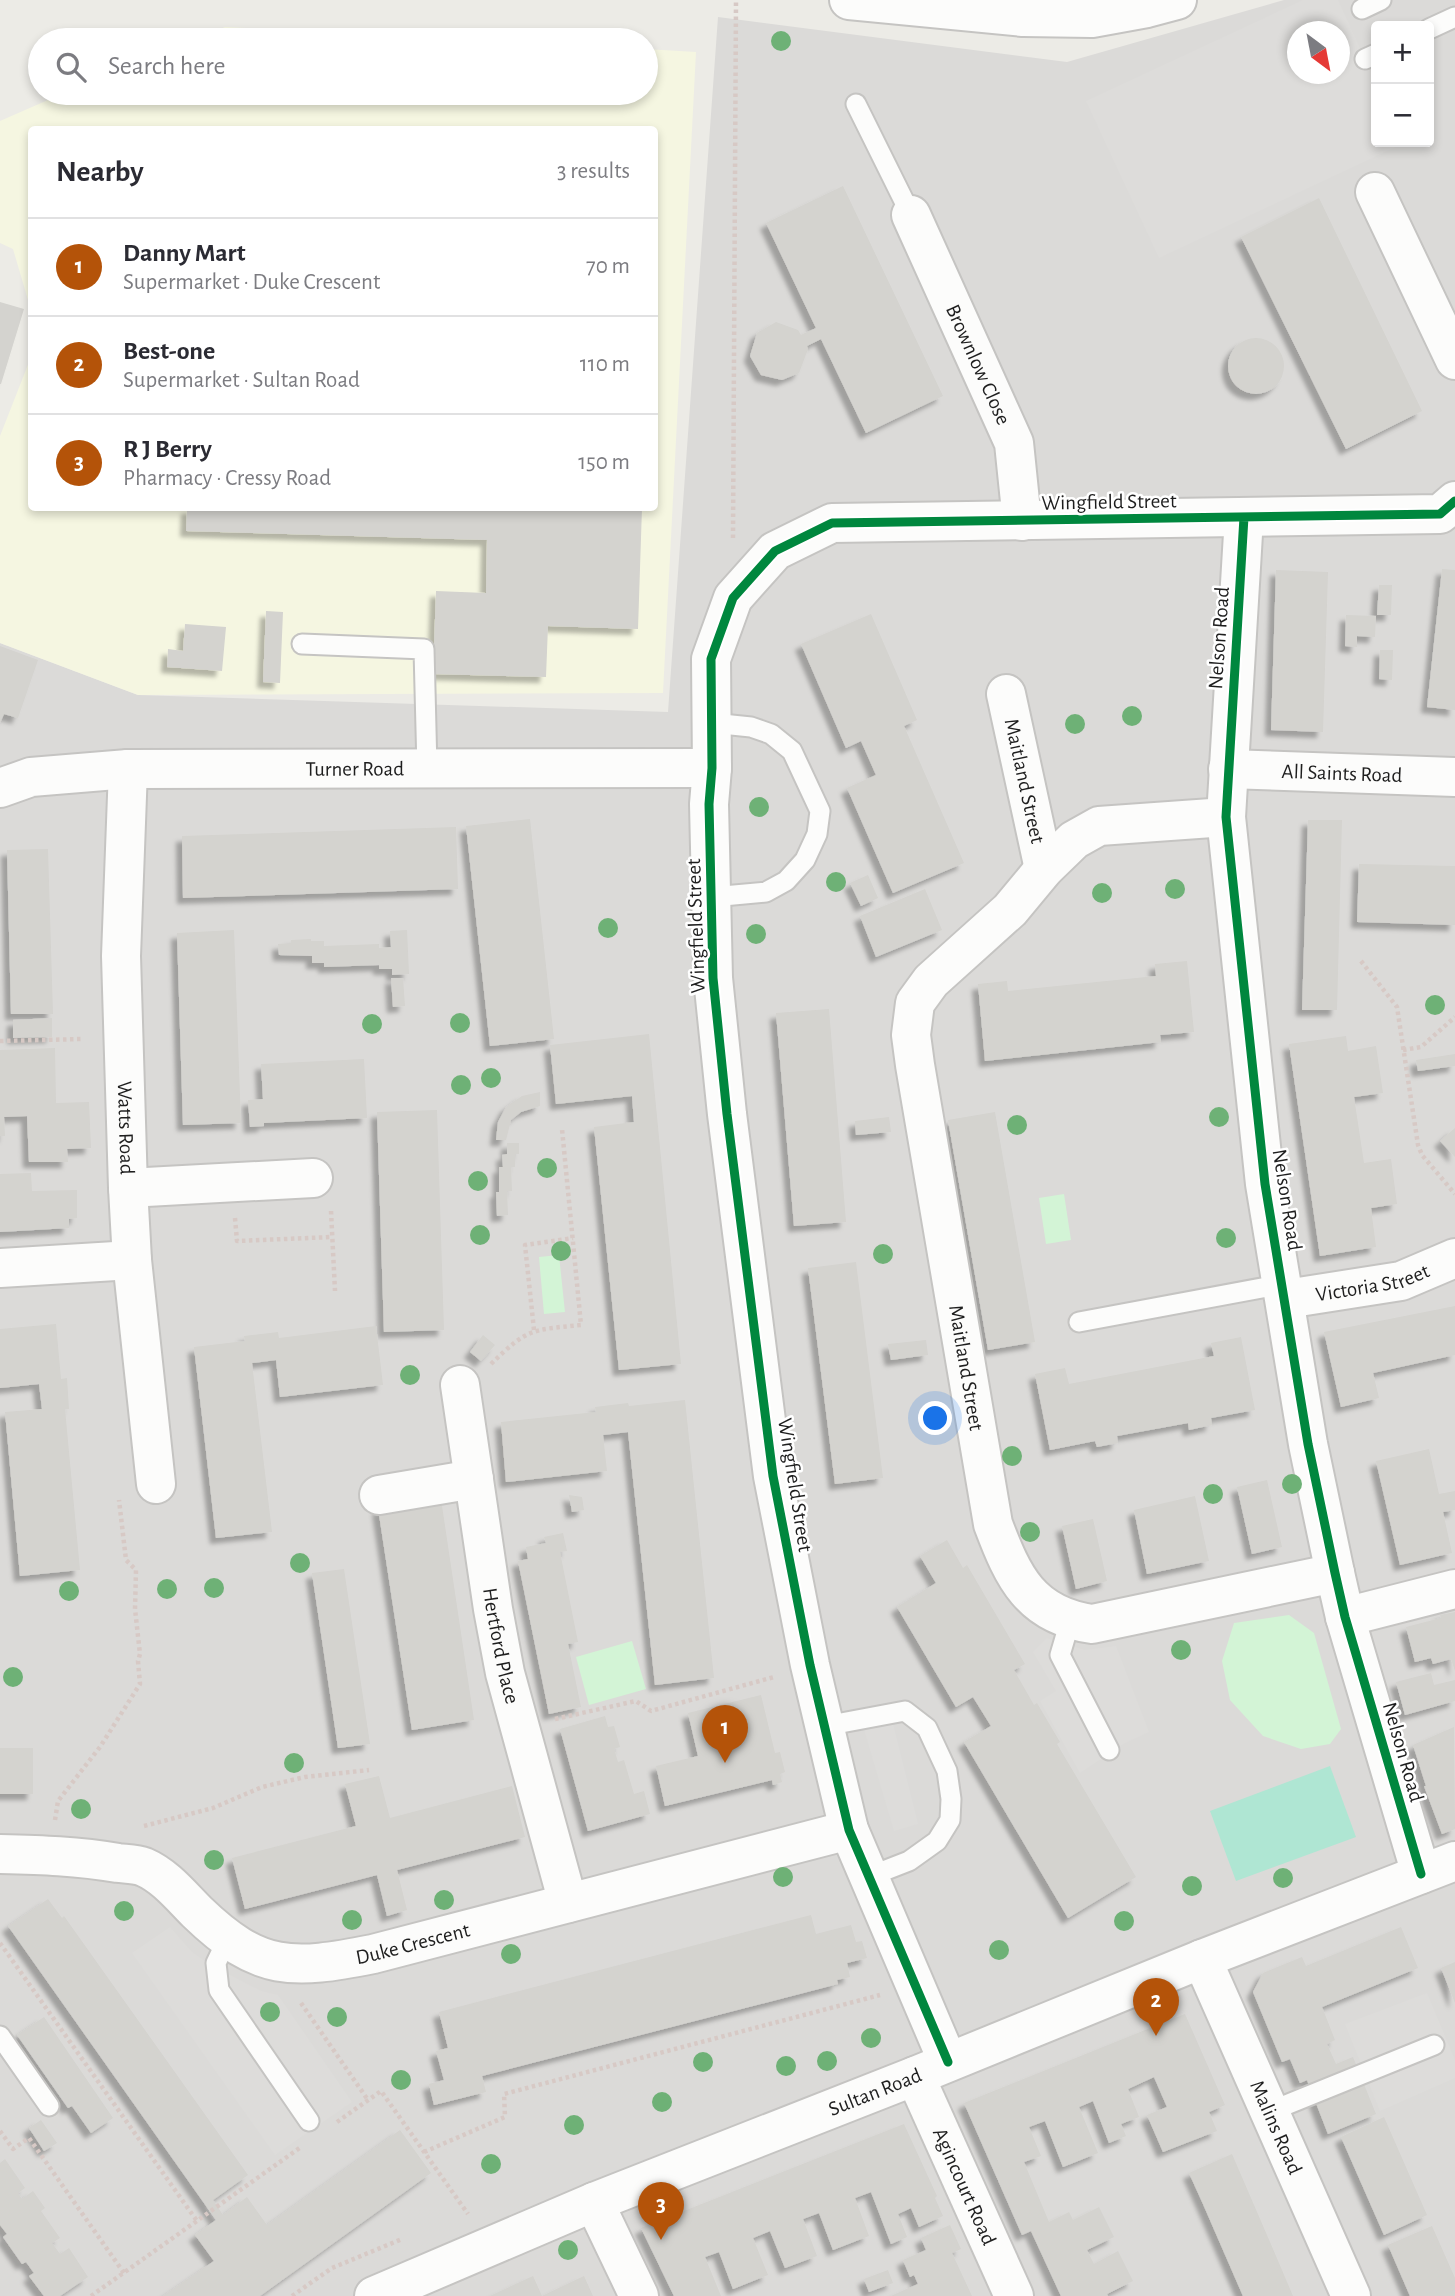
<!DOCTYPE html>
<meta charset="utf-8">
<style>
:root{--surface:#fff;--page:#f2f2f3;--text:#2b2b33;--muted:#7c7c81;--line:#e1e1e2;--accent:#b45309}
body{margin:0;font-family:"Alegreya Sans",sans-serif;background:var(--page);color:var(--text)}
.controls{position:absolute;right:21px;top:21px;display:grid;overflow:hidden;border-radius:7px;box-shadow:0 4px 10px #0003}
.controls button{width:63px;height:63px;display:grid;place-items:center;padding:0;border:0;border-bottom:2px solid var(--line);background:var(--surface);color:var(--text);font:35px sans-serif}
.compass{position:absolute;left:1287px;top:21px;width:63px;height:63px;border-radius:50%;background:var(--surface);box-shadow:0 4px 10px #0003;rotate:148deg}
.you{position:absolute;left:936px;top:1419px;width:24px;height:24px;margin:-18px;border:5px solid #fff;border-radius:50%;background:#1a73e8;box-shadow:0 0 0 10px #1a73e833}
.badge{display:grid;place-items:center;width:46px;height:46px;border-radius:50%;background:var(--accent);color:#fff;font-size:23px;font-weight:700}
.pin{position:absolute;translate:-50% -58px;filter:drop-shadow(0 2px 4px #0008)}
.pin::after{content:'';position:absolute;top:37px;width:24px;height:21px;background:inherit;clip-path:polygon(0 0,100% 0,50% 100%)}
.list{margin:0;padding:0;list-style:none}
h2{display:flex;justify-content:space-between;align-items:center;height:91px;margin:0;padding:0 28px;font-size:30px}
h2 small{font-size:23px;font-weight:400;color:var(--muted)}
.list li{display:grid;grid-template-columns:46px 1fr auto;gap:21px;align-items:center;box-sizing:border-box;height:98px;padding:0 28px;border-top:2px solid var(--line)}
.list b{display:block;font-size:26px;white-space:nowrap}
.list p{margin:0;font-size:23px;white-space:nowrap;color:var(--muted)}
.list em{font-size:23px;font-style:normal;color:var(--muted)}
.icon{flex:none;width:38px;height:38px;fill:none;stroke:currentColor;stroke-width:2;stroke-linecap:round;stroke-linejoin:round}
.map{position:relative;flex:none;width:1455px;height:2296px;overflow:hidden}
.search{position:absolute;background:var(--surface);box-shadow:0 4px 10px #0003;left:28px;top:28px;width:630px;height:77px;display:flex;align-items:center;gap:18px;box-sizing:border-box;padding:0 24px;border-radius:38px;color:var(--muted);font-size:26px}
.panel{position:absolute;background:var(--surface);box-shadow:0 4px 10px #0003;left:28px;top:126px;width:630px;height:385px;border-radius:7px}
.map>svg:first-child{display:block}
</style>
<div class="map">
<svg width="1455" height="2296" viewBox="0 0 1455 2296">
<defs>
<filter id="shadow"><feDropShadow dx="-6" dy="6" stdDeviation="2" flood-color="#0004"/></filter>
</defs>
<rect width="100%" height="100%" fill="#ecebe6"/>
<!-- residential -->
<path fill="#dbdad8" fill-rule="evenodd" d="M1284,0h171v2296h-1455v-1653l138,52 530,17 50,-695 349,45zM1376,26h53v116h-53zM1298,32h42v42h-42z"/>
<!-- education -->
<path fill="#f5f6e1" d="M225,27l250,13h-282z
M646,49l50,3 -33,641 -525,2 -138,-52v-207l31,-79 1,151h622v-378h-622l-1,180 -18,-61 -13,-6v-122l64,-28h582z"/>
<!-- park -->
<path fill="#d3f4d6" d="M1064,1194l7,46 -25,4 -7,-46z
M559,1255l6,57 -21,2 -5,-57z
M1289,1615l25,18 27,96 -11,15 -29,5 -38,-13 -33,-36 -8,-39 12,-38z
M632,1641l14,48 -57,16 -13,-48z"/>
<!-- pitch -->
<path fill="#afe6d3" d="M1330,1766l26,71 -120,44 -26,-70z"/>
<!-- parking -->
<path fill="#dddcda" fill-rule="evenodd" d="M1303,0h35l38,83v59l28,1 -245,115 -73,-157zM1298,32h42v42h-42z
M1047,1638l38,12 31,-4 33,86 -26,12 -43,29 -40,-72 16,-10 -23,-39z
M892,1720l26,104 -24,7 -31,-105z
M170,1927l22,25 17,12 52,27 17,4 74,107 -77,53 -143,-202z
M1427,1993l28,67v18l-75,33 -35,-87z"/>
<!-- building -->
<path fill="#d4d3cf" filter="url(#shadow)" d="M843,186l100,210 -77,37 -45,-94 -14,7 1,3 -9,24 -17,7 -21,-5 -11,-19 7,-23 19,-11 22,8 3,5 15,-7 -50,-105z
M1319,198l103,213 -76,38 -105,-212z
M0,302l24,7 -23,75h-1z
M1228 366a28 28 0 1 1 56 0a28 28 0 1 1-56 0Z
M187,508h455l-4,121 -90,-3 -2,51 -113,-3 3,-83 50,2 1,-53 -301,-9z
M1442,569l13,1v140l-28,-3z
M1276,570l52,2 -5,160 -52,-2z
M1379,585h13l-1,30h-14z
M266,611l17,1 -3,71 -17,-1z
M871,614l46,106 -13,6 60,137 -71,30 -46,-105 29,-13 -15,-34 -15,7 -45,-104z
M1346,615l30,1 -1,21 -18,-1v11l-12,-1z
M185,624l41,3 -4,44 -55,-4 1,-18 15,2z
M0,646l38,14 -20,58 -14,-4 -4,9z
M1380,650h13l-1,30 -13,-1z
M530,819l24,220 -64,7 -24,-220z
M1308,820h34l-5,190h-35z
M456,827l2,62 -275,9 -1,-62z
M48,849l5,165h-42l-4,-164z
M1359,864l96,2v59l-98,-3z
M868,875l10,23 -17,8 -11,-23z
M925,889l17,41 -66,27 -16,-41z
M234,930l7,193 -58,2 -6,-192z
M407,930l2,44 -17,1v-6h-13v-4l-55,2v-4h-12v-7l-33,-1 -1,-11 13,-1v-3l20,-1v2h13v5l55,-2v4l12,-1 -1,-16z
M1187,961l7,71 -34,3 1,7 -176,19 -7,-77 29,-3 1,10 148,-15 -1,-12z
M391,978h12l2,28 -12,1z
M829,1009l17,213 -52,4 -18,-213z
M52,1018v19l-39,1v-18z
M649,1034l32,330 -62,6 -25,-243 40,-5 -2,-26 -76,8 -6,-59z
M1346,1036l2,15 28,-5 7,47 -29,4 10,66 27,-4 6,45 -26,4 5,39 -56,9 -31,-212z
M55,1048l1,55 33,-1 2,46 -24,1 1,13h-39l-2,-46 -23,1 1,19h-5v-86z
M1455,1054v12l-37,5 -2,-11z
M364,1059l3,59 -103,5v3l-14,1 -2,-27 15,-1 -2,-35z
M540,1092v14l-19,6 -10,8 -5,20h-10l2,-18 8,-15 16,-11z
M437,1110l7,220 -60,2 -7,-220z
M995,1112l40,230 -47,8 -40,-230z
M889,1117l2,15 -35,3 -1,-14z
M1455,1128v29l-15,-16z
M507,1143h12v11h-4v13h-4l1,24h-5l1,24 -11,1 -1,-24h3v-25h4l-1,-12 5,-1z
M31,1173l1,18 45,-1v28l-8,1v9l-69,4v-58z
M856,1262l27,216 -48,6 -27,-216z
M1455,1306v49l-82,18 6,25 -38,9 -17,-75z
M56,1324l5,55 6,-1 2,31h-4l15,161 -60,6 -15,-164 37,-3 -3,-25 -39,4v-59z
M376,1326l7,59 -103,12 -4,-37 -24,3 20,169 -56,6 -22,-191 51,-6 -1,-5 34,-4 1,6z
M483,1335l12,10 -14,16 -11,-9z
M1241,1337l14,73 -44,8 1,7 -23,5 -1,-7 -71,13 1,7 -21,4 -2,-6 -45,9 -15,-76 30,-6 4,16 145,-28 -3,-13z
M926,1340l2,15 -37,5 -3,-16z
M685,1400l29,278 -59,7 -27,-253 -25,3 4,36 -101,11 -5,-60 95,-10 -1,-5 33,-4 1,3z
M1429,1449l10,45 16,-3v19l-12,2 9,41 -52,12 -24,-104z
M1267,1480l15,67 -30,7 -15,-67z
M569,1495l13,2 2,13 -12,2z
M1195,1496l14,65 -62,13 -13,-64z
M441,1499l33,221 -62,10 -34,-222z
M1093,1519l14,62 -31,8 -14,-63z
M563,1533l4,18 -7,1 18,90 -10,2 13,63 -32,7 -31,-153 10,-2 -2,-12 20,-4 -2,-6z
M947,1540l16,28 4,-3 58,99 -11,6 20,35 3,-2 23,39 -3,2 79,133 -68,41 -104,-176 27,-16 -18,-29 -17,10 -59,-100 39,-24 -16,-27z
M344,1569l26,175 -32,4 -26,-175z
M1455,1612v59l-4,-12 -18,5 -2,-6 -16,4 -9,-35 35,-9 -1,-3z
M1431,1673l3,12 21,-5v21l-50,14 -9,-33z
M761,1695l14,58 5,-1 5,20 -5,2 2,8 -9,3 -1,-5 -107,26 -9,-40 42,-10 -10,-43z
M605,1716l3,11 6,-1 6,21 -6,2 4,13 6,-2 10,34 10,-3 6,23 -62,17 -28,-102z
M1454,1727l1,102 -13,5 -18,-48h2l-13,-41z
M0,1748h33v46h-33z
M379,1776l11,42 122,-32 13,51 -128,33 10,40 -20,6 -10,-41 -132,34 -13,-51 124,-32 -11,-42z
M48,1899l14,19 2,-2 184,259 -35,25 10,15 24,-18 20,28 133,-95 31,43 -171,123h-97l51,-35 -19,-26 21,-15 -208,-294z
M811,1915l5,19 35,-9 5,17 6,-1 5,17 -20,5 3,14 -13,3 1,4 -356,92 4,16 -52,13 -5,-21 15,-4 -8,-29 12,-3 -9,-36z
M1401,1927l17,41 -96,39 13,33 -8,4 9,20 17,-7 23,57 -48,20 -21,-54 -7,3 -10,-24 -8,3 -29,-70 10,-19 39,-16 4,9z
M1455,1962v41l-14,-35z
M1185,2014l40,91 -16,7 8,19 -54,21 -16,-37 20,-8 -13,-30 -26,12 11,28 -18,7 5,12 -17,7 -16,-42 -14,6 19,46 -35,14 -18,-46 -16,6 12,29 -17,6 25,60 20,-10 4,8 26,-13 15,30 -27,13 7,14 24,-13 15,30 -26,13 1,2h-47l-30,-65 -9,4 -58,-132z
M44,2017l69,101 -22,15 -19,-27 -4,2 -51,-73z
M1384,2117l43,98 -43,20 -43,-98z
M41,2120l16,23 -13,8 -15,-23z
M904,2124l33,72 -2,2 8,18 -24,11 -8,-19 -13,6 9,23 -16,7 -20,-52 -16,6 14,38 -36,14 -14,-37 -16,6 14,37 -32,12 -15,-37 -17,7 15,37 -35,14 -14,-37 -14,5 16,39h-47l-33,-68z
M1232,2154l41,95 20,47h-50l-40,-92 -14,-31z
M5,2159l20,29 -7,5 4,6 11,-8 12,17 -4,3 19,27 -8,5 8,11 9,-6 19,29 -28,19h-16l-15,-20 5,-3 -8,-11 -4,2 -19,-27 4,-3 -7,-9v-62z
M950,2225l11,24 -9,4 20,43h-81l27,-12 -4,-9 -4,2 -7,-17 23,-10 -5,-12z
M1432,2226l23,52v18h-45l-22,-51z
M888,2270l5,13 -24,9 -5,-13z
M533,2276l9,20 42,-20 9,20h-103z"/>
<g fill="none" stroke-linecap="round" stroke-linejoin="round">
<!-- service casing -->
<g stroke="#c5c4c2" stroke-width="23">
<path id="service" d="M1362,9l19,-9
M1429,29l26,-12
M1365,59l11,-5
M856,104l55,111
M302,644l122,5 3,120
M712,897l54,-5 20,-11 19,-21 12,-26 3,-23 -28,-60 -21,-17 -20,-7 -39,-4
M1079,1322l204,-38
M1070,1621l-10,34 49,95
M825,1726l80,-15 22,17 20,43 4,28 -1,21 -13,21 -28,20 -41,16
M227,1940l-11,23 3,27 90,131
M0,2036l49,70
M1271,2111l163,-66"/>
</g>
<!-- minor casing -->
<g stroke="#c5c4c2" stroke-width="42">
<g id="minor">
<path d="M849,0l174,17 69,1 55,-10 30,-8"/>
<path d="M1375,192l80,168"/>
<path id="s1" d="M911,215l103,228 8,78"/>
<path d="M1244,517l-18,300 39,367 43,260 27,129 10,44 76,257"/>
<path id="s2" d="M1006,694l38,175"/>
<path id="s3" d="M128,769l-7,187 7,232 4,72 24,224"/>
<path id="s4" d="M1228,769l227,8"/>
<path id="s5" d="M0,788l31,-11 97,-8 584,-1"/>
<path id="s6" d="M1226,817l-127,9 -25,14 -30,29 -34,41 -79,71 -16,22 -4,32 4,30 78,459c20,53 37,91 99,100l243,-51"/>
<path d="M128,1188l185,-10"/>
<path d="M0,1268l132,-8"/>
<path id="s7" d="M1286,1299l115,-18 54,-23"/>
<path id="s8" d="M460,1385l33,224 12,64 63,230"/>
<path d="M379,1495l95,-16"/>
<path d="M1345,1617l110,-28"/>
<path id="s9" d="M0,1854c40,1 78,2 118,9 8,1 18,1 26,4 21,9 37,29 53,45 62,60 95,58 176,42l476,-124"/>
<path id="s10" d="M1202,1959l149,337"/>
<path d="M948,2062l-99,-232 -39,-165 -37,-189 -46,-362 -14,-136 -4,-174 3,-36 -1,-109 22,-61 42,-47 57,-28 608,-9 15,-13"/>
<path id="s11" d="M915,2076l99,220"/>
<path d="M594,2202l45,94"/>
<path id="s12" d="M374,2296l220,-94 321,-126 287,-117 253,-98"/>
</g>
</g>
<!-- path -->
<path stroke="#d7c9c5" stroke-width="4.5" stroke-dasharray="3.5 3.5" stroke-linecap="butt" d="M733,538l3,-538
M1361,961l36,46 21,138 4,10 33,39
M0,1041l82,-2
M1403,1050l18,-3 34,-30
M331,1211l4,80
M235,1218l2,23 95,-4
M534,1330l-9,-85 48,-7
M491,1364c37,-36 40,-34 90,-39l-19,-196
M555,1719l81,-18 15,10 123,-34
M55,1820l3,-19 42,-54 40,-63 -2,-23 2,-7 -5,-45 1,-39 -10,-10 -7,-60
M144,1826l69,-18 49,-21 43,-10 64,-7
M0,1943l197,278
M301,2003l67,97
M337,2122l44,-31 87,123
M0,2131l13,18 16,-11 95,135
M424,2152l81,-35 -1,-23 376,-99
M91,2296l210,-149
M292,2296l40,-28 70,-29"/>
<!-- service -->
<use href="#service" stroke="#fcfcfb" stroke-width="19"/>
<!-- minor -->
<use href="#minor" stroke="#fcfcfb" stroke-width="38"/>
<!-- cycleway casing -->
<g stroke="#fff" stroke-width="13">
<path id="cycleway" d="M1244,517l-18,300 39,367 43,260 27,129 10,44 76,257
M948,2062l-99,-232 -39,-165 -37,-189 -46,-362 -14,-136 -4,-174 3,-36 -1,-109 22,-61 42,-47 57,-28 608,-9 15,-13"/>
</g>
<!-- cycleway -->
<use href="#cycleway" stroke="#00873e" stroke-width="9"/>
</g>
<!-- trees -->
<g fill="#6eb176">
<circle cx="781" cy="41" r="10"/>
<circle cx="1132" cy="716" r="10"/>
<circle cx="1075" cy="724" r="10"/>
<circle cx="759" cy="807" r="10"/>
<circle cx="836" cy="882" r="10"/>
<circle cx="1175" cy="889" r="10"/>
<circle cx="1102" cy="893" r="10"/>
<circle cx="608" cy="928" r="10"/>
<circle cx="756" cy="934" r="10"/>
<circle cx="1435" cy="1005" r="10"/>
<circle cx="460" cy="1023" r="10"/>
<circle cx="372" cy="1024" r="10"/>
<circle cx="491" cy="1078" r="10"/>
<circle cx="461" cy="1085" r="10"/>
<circle cx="1219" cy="1117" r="10"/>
<circle cx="1017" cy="1125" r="10"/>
<circle cx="547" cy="1168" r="10"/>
<circle cx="478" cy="1181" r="10"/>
<circle cx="480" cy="1235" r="10"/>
<circle cx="1226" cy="1238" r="10"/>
<circle cx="561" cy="1251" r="10"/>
<circle cx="883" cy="1254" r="10"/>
<circle cx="410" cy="1375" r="10"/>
<circle cx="1012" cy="1456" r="10"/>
<circle cx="1292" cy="1484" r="10"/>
<circle cx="1213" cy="1494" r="10"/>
<circle cx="1030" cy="1532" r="10"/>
<circle cx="300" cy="1563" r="10"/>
<circle cx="214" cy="1588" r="10"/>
<circle cx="167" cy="1589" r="10"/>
<circle cx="69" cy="1591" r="10"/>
<circle cx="1181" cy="1650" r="10"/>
<circle cx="13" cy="1677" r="10"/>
<circle cx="294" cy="1763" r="10"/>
<circle cx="81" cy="1809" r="10"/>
<circle cx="214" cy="1860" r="10"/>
<circle cx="783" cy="1877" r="10"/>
<circle cx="1283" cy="1878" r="10"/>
<circle cx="1192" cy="1886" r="10"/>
<circle cx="444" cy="1900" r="10"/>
<circle cx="124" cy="1911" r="10"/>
<circle cx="352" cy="1920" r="10"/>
<circle cx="1124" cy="1921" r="10"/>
<circle cx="999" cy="1950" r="10"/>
<circle cx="511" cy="1954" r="10"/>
<circle cx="270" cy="2012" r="10"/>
<circle cx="337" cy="2017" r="10"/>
<circle cx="871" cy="2038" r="10"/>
<circle cx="827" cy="2061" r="10"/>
<circle cx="703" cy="2062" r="10"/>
<circle cx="786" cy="2066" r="10"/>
<circle cx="401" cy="2080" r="10"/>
<circle cx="662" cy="2102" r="10"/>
<circle cx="574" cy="2125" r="10"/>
<circle cx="491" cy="2164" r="10"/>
<circle cx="568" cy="2250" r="10"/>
</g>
<g text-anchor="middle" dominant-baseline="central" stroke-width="5" stroke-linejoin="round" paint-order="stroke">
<!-- street labels -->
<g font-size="21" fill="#1e1e1e" stroke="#fff">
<text stroke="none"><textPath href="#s1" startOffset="164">Brownlow Close</textPath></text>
<text transform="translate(1109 502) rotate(-1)">Wingfield Street</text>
<text transform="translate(1219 638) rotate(-86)">Nelson Road</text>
<text stroke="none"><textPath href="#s5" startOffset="357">Turner Road</textPath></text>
<text stroke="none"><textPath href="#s4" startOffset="114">All Saints Road</textPath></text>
<text stroke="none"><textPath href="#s2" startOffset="89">Maitland Street</textPath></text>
<text transform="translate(696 926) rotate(-92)">Wingfield Street</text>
<text stroke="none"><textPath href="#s3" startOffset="359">Watts Road</textPath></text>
<text transform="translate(1287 1200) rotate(81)">Nelson Road</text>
<text stroke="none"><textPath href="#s7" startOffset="88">Victoria Street</textPath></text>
<text stroke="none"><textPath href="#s6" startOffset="754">Maitland Street</textPath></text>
<text transform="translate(795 1485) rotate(81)">Wingfield Street</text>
<text stroke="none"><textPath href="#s8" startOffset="264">Hertford Place</textPath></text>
<text transform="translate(1403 1752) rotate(74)">Nelson Road</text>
<text stroke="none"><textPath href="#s9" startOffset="448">Duke Crescent</textPath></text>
<text stroke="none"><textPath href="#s12" startOffset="541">Sultan Road</textPath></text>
<text stroke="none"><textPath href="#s10" startOffset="184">Malins Road</textPath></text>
<text stroke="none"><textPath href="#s11" startOffset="121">Agincourt Road</textPath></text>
</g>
</g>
</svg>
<div class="controls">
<button>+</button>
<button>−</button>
</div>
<svg class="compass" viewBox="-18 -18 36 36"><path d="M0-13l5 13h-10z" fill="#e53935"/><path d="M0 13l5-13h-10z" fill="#7c7c81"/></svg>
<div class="you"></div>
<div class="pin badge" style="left:725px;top:1763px">1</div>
<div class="pin badge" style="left:1156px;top:2036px">2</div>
<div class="pin badge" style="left:661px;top:2240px">3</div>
<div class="search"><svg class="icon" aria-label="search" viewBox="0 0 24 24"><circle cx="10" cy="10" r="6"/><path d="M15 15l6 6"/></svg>Search here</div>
<section class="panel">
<h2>Nearby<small>3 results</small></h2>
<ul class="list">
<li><span class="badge">1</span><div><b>Danny Mart</b><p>Supermarket · Duke Crescent</p></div><em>70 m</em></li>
<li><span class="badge">2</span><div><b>Best-one</b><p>Supermarket · Sultan Road</p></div><em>110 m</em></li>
<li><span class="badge">3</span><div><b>R J Berry</b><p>Pharmacy · Cressy Road</p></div><em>150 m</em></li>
</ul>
</section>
</div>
